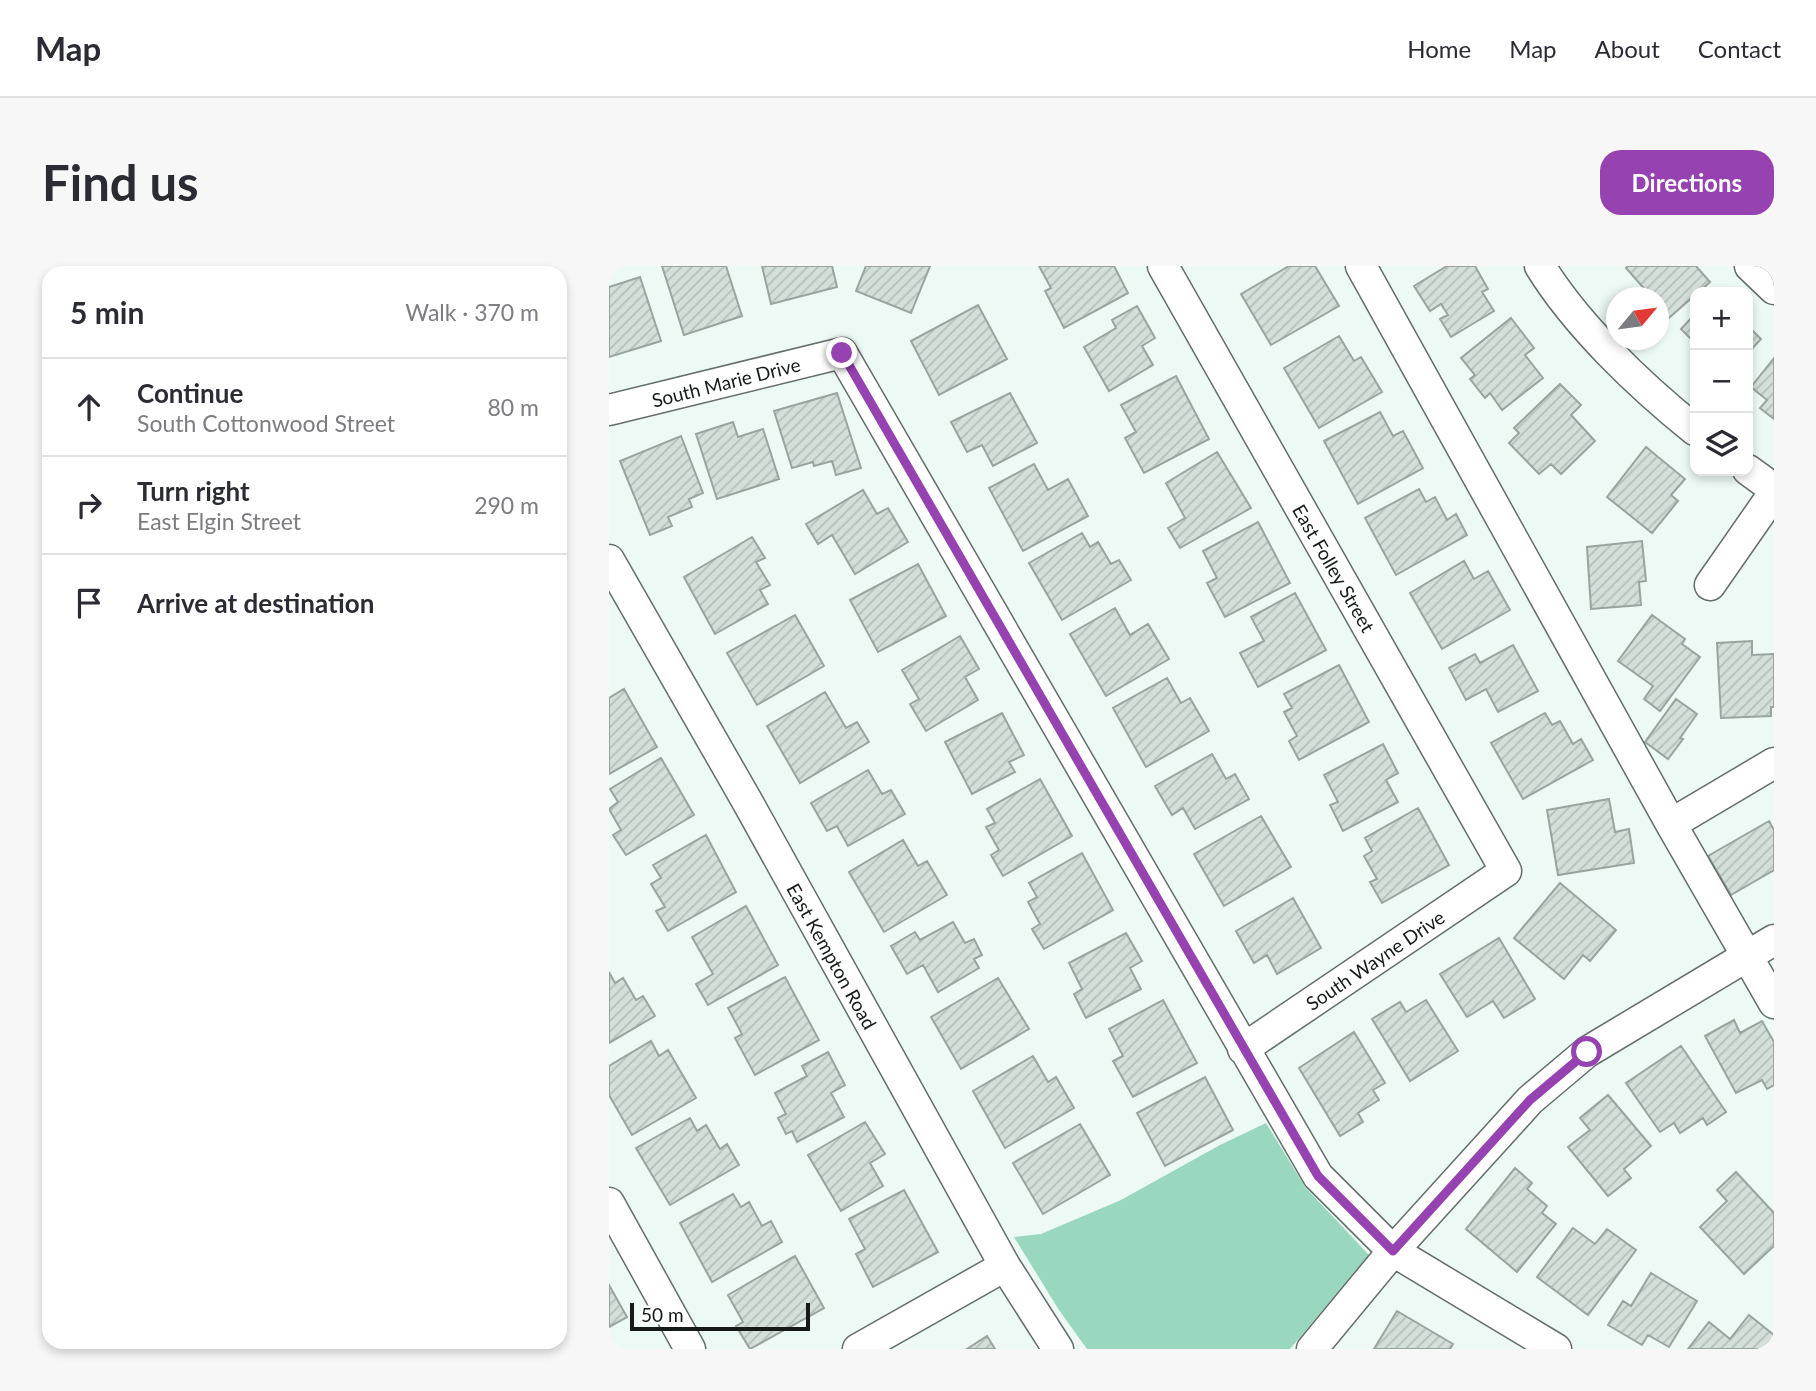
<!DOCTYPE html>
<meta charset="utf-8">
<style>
:root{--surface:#fff;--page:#f7f7f7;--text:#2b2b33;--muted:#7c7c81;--line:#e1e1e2;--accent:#9642b0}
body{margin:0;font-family:Lato,sans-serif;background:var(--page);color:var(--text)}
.controls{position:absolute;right:21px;top:21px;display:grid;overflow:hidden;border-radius:14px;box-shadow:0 4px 10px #0003}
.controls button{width:63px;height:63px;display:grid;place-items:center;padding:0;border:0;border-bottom:2px solid var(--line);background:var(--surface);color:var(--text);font:35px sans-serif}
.compass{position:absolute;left:997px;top:21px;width:63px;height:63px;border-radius:50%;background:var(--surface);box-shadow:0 4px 10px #0003;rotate:61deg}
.scale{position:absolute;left:21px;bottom:18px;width:180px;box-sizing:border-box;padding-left:7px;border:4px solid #161b19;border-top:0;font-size:19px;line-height:24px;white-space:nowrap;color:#161b19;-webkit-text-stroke:5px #fff;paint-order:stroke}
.stop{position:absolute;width:21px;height:21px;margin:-16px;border:5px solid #9642b0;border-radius:50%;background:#fff}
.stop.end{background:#9642b0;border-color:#fff;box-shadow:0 2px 7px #0008}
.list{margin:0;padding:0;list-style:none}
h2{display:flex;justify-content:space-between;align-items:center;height:91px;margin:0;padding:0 28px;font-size:30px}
h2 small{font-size:23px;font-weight:400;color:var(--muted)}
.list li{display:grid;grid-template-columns:46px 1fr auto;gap:21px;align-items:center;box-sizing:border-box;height:98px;padding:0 28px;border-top:2px solid var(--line)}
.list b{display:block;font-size:26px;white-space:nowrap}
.list p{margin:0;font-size:23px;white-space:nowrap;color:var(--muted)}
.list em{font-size:23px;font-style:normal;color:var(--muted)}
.icon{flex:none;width:38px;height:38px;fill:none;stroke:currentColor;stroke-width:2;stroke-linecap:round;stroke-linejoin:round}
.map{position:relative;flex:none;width:1165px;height:1083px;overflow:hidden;border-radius:21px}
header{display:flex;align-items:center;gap:42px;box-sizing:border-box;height:98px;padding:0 35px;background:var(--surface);border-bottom:2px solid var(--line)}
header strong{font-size:33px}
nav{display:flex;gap:38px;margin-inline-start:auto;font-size:24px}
.intro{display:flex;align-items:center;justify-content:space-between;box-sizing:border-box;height:168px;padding:0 42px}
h1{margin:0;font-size:49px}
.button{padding:18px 32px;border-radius:21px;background:var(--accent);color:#fff;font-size:24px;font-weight:700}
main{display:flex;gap:42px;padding:0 42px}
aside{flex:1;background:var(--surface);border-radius:21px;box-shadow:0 4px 10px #0003}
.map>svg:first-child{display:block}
</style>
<header>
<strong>Map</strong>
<nav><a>Home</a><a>Map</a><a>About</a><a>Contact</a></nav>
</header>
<div class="intro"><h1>Find us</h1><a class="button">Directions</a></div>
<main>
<aside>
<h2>5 min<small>Walk · 370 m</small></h2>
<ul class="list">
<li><svg class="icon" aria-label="ahead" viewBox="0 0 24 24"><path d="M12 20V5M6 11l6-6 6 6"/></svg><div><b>Continue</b><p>South Cottonwood Street</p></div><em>80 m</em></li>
<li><svg class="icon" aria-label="right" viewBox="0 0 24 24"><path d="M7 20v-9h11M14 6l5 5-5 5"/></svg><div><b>Turn right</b><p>East Elgin Street</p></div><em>290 m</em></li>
<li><svg class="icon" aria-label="arrive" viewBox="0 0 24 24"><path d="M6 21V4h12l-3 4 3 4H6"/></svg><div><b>Arrive at destination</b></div></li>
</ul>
</aside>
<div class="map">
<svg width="1165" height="1083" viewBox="0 0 1165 1083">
<defs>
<pattern id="building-hatch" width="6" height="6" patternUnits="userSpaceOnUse" patternTransform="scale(1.75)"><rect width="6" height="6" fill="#d4dfda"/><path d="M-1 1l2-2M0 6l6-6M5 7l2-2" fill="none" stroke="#b5bfba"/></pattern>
</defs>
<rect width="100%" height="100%" fill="#edf9f4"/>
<!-- green -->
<path fill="#99d7be" d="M657,857l39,64 64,68 -79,94h-203l-28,-39 -45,-73 27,-3 80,-34 99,-55z"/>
<!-- building -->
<path fill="url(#building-hatch)" stroke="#99a49f" stroke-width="2" d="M53,0h64l16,50 -58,19z
M153,0h70l5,21 -66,17z
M257,0h64l-19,47 -55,-22z
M430,0h75l14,27 -64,35 -19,-37 6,-3z
M680,0h26l24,40 -68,39 -30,-51z
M838,0h28l13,23 -6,3 12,19 -43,26 -11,-18 8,-4 -7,-11 -11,7 -16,-25z
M1019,0h68l14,16 -11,10h-4v3l-33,29 -3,-4v-22h-17l6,-5 -22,-25z
M31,11l21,64 -52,16v-70z
M369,39l29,54 -68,36 -28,-54z
M528,40l18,32 -13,8 11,19 -44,26 -25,-44 32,-19 -4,-8z
M1086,48v29l-14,-14z
M902,52l23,30 -9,7 18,23 -41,32 -12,-17 -5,5 -15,-19 5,-4 -14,-17z
M1139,60l13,13 -13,14z
M730,70l15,25 7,-4 21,35 -63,36 -35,-60z
M1165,92v61l-14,-11 7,-8 -16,-13z
M567,110l33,63 -65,34 -19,-35 11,-6 -15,-27z
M951,118l21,21 -10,10 24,26 -34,33 -10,-10 -12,10 -30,-31 10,-10 -5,-5z
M228,127l24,75 -25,7 -4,-14 -18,5 -1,-4 -21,6 -18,-57z
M401,127l27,50 -44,23 -11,-21 -15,7 -16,-30z
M771,146l13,24 10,-5 20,37 -65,36 -34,-63z
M124,156l5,15 25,-8 16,50 -62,20 -21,-65z
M72,170l22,57 -14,6 3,8 -24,10 4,9 -22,9 -30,-74z
M1037,181l39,32 -14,16 7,6 -26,32 -45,-36z
M608,186l34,56 -71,40 -12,-20 17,-10 -19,-35z
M425,198l14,26 20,-11 20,37 -65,35 -34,-63z
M810,223l7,13 9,-5 12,23 9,-6 11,21 -71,40 -31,-57z
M254,224l14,24 11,-6 20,34 -53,32 -23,-39 -14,9 -12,-20z
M649,256l32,61 -65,34 -18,-34 10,-5 -14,-27z
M473,267l8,14 8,-5 13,22 8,-4 12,20 -69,40 -33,-57z
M143,271l13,21 -9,4 14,23 -10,5 8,14 -53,30 -31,-57z
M1033,275l4,40 -7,1 2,23 -50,4 -4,-62z
M855,295l10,18 14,-8 22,39 -68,39 -32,-56z
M309,298l28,52 -68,36 -28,-52z
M686,327l31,57 -68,37 -18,-34 24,-12 -13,-24z
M506,342l15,27 18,-11 21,35 -63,37 -36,-62z
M186,349l29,51 -67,39 -30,-52z
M1043,349l33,24 -3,5 18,13 -40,54 -16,-12 9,-13 -35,-25z
M351,370l19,33 -14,8 13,23 -52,31 -16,-27 9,-5 -17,-29z
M1143,375v14l22,-1v53h-3v9l-50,2 -4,-75z
M904,379l25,46 -40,21 -12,-23 -20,11 -17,-32 26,-14 5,9z
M730,399l30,57 -70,38 -10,-19 8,-5 -13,-24 8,-4 -8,-14z
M558,412l14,25 9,-5 19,33 -63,36 -33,-59z
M15,423l33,58 -48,27v-76z
M216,426l21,36 11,-6 12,20 -69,41 -33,-57z
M1067,433l21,15 -17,24 3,1 -15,20 -23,-17z
M393,447l22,42 -15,7 6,10 -43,22 -27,-52z
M936,447l7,12 8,-4 13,23 8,-5 12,21 -70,39 -32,-56z
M774,478l15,29 -12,7 12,22 -55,29 -13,-26 8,-3 -14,-27z
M603,488l14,25 9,-5 14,25 -54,30 -12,-21 -11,7 -17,-29z
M52,492l33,57 -68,40 -13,-20 8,-5 -12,-21 9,-7 -8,-13z
M259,504l14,24 9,-4 14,24 -57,32 -11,-20 -10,5 -16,-28z
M431,513l32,57 -69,40 -12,-21 8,-5 -13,-23 9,-4 -8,-14z
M1000,533l6,33 14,-3 5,34 -76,12 -11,-65z
M809,542l31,57 -67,38 -12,-21 7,-3 -13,-23 8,-5 -7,-13z
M652,550l30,51 -67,39 -30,-52z
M1160,555l5,9v40l-43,25 -23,-39z
M97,569l30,57 -68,39 -12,-20 9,-4 -14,-23 10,-6 -8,-13z
M294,574l15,26 9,-5 20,34 -63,37 -35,-60z
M473,587l31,57 -69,39 -12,-20 8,-5 -12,-22 9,-5 -8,-14z
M951,617l56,47 -26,31 -7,-6 -19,24 -50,-41z
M684,632l28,50 -44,26 -10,-19 -13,8 -18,-32z
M137,640l32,59 -70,40 -12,-21 17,-10 -21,-37z
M344,656l12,21 9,-4 8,16 -8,4 5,9 -41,24 -15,-27 -16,9 -16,-28 24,-14 5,8z
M517,667l16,28 -12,7 11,21 -55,29 -12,-24 8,-5 -13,-26z
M890,672l36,61 -31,19 -11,-17 -26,16 -27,-43z
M0,706l6,11 8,-5 13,22 7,-4 12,20 -46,27z
M176,711l34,63 -64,35 -20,-37 7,-4 -14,-26z
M389,712l31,51 -68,40 -30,-52z
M554,734l34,63 -64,34 -20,-36 10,-5 -14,-27z
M817,734l32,51 -48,30 -38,-62 28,-17 6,10z
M1125,754l6,13 22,-12 12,21v43l-7,4 -5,-9 -26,13 -31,-57z
M745,766l31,51 -12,7 6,10 -21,13 5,9 -23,14 -41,-68z
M42,775l8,15 9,-6 28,48 -64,37 -23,-40v-29z
M1072,780l45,66 -19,13 -4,-7 -23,15 -6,-10 -14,9 -34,-49z
M219,786l17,33 -14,8 13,24 -47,25 -5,-11 -6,3 -8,-16 8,-4 -11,-21 32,-17 -5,-10z
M424,790l15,26 8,-5 18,31 -69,40 -32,-57z
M596,811l28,53 -68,36 -28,-53z
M999,829l43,51 -27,23 7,9 -23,18 -40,-49 22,-17 -10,-12z
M81,852l7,13 9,-6 14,24 7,-5 12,21 -69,40 -34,-57z
M256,856l20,32 -15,9 13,23 -42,25 -33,-56z
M471,858l30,51 -67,39 -30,-51z
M906,902l17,15 -5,6 20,17 -5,7 14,11 -39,48 -51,-43z
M1127,906l38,41v33l-30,28 -44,-47 27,-26 -10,-11z
M295,924l34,62 -65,35 -17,-33 9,-5 -16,-30z
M124,928l8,13 8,-5 13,24 9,-5 11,21 -70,40 -32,-59z
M964,962l22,16 12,-15 29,21 -48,65 -51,-38z
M186,990l29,52 -74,41 -14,-23 7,-4 -15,-27z
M1042,1007l46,28 -28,46 -21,-12 -6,10 -34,-20 15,-24 8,5z
M0,1019l18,32 -18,10z
M788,1045l56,33 -3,5h-76z
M1140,1049l25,20v5l-7,9h-79l21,-27 21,17z
M378,1070l8,13h-28z"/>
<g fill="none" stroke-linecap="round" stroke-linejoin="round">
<!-- minor casing -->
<g stroke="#636e69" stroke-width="33">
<path id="minor" d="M554,0l343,605 -263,178
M752,0l310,558 103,179
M931,0c37,60 100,120 155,164
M1141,0l24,23
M0,144l233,-57 476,823 75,75 163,98
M1139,204l26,19
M0,294l138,241 258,465 53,83
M1101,319l64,-92
M1062,558l103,-61
M0,937l81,146
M249,1083l147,-83
M703,1083l81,-98 137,-151 57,-48 187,-112"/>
</g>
<!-- minor -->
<use href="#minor" stroke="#fff" stroke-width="30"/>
</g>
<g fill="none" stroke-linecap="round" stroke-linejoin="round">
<!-- route -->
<path stroke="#9642b0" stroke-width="9" d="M233,87l476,823 75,75 137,-151 57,-48"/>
</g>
<g text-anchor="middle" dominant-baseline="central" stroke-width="5" stroke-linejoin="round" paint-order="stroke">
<!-- street labels -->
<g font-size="19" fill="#161b19" stroke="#fff">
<text transform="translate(117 116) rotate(-14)">South Marie Drive</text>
<text transform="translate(725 302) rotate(60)">East Folley Street</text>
<text transform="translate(223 690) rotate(61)">East Kempton Road</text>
<text transform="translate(766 694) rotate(-34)">South Wayne Drive</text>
</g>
</g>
</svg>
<div class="controls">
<button>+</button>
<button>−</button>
<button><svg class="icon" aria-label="layers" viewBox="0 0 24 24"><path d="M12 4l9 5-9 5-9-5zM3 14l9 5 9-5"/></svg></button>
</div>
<svg class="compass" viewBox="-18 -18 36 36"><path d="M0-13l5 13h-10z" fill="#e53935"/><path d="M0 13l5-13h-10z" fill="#7c7c81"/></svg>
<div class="scale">50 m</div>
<div class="stop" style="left:978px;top:786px"></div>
<div class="stop end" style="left:233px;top:87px"></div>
</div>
</main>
